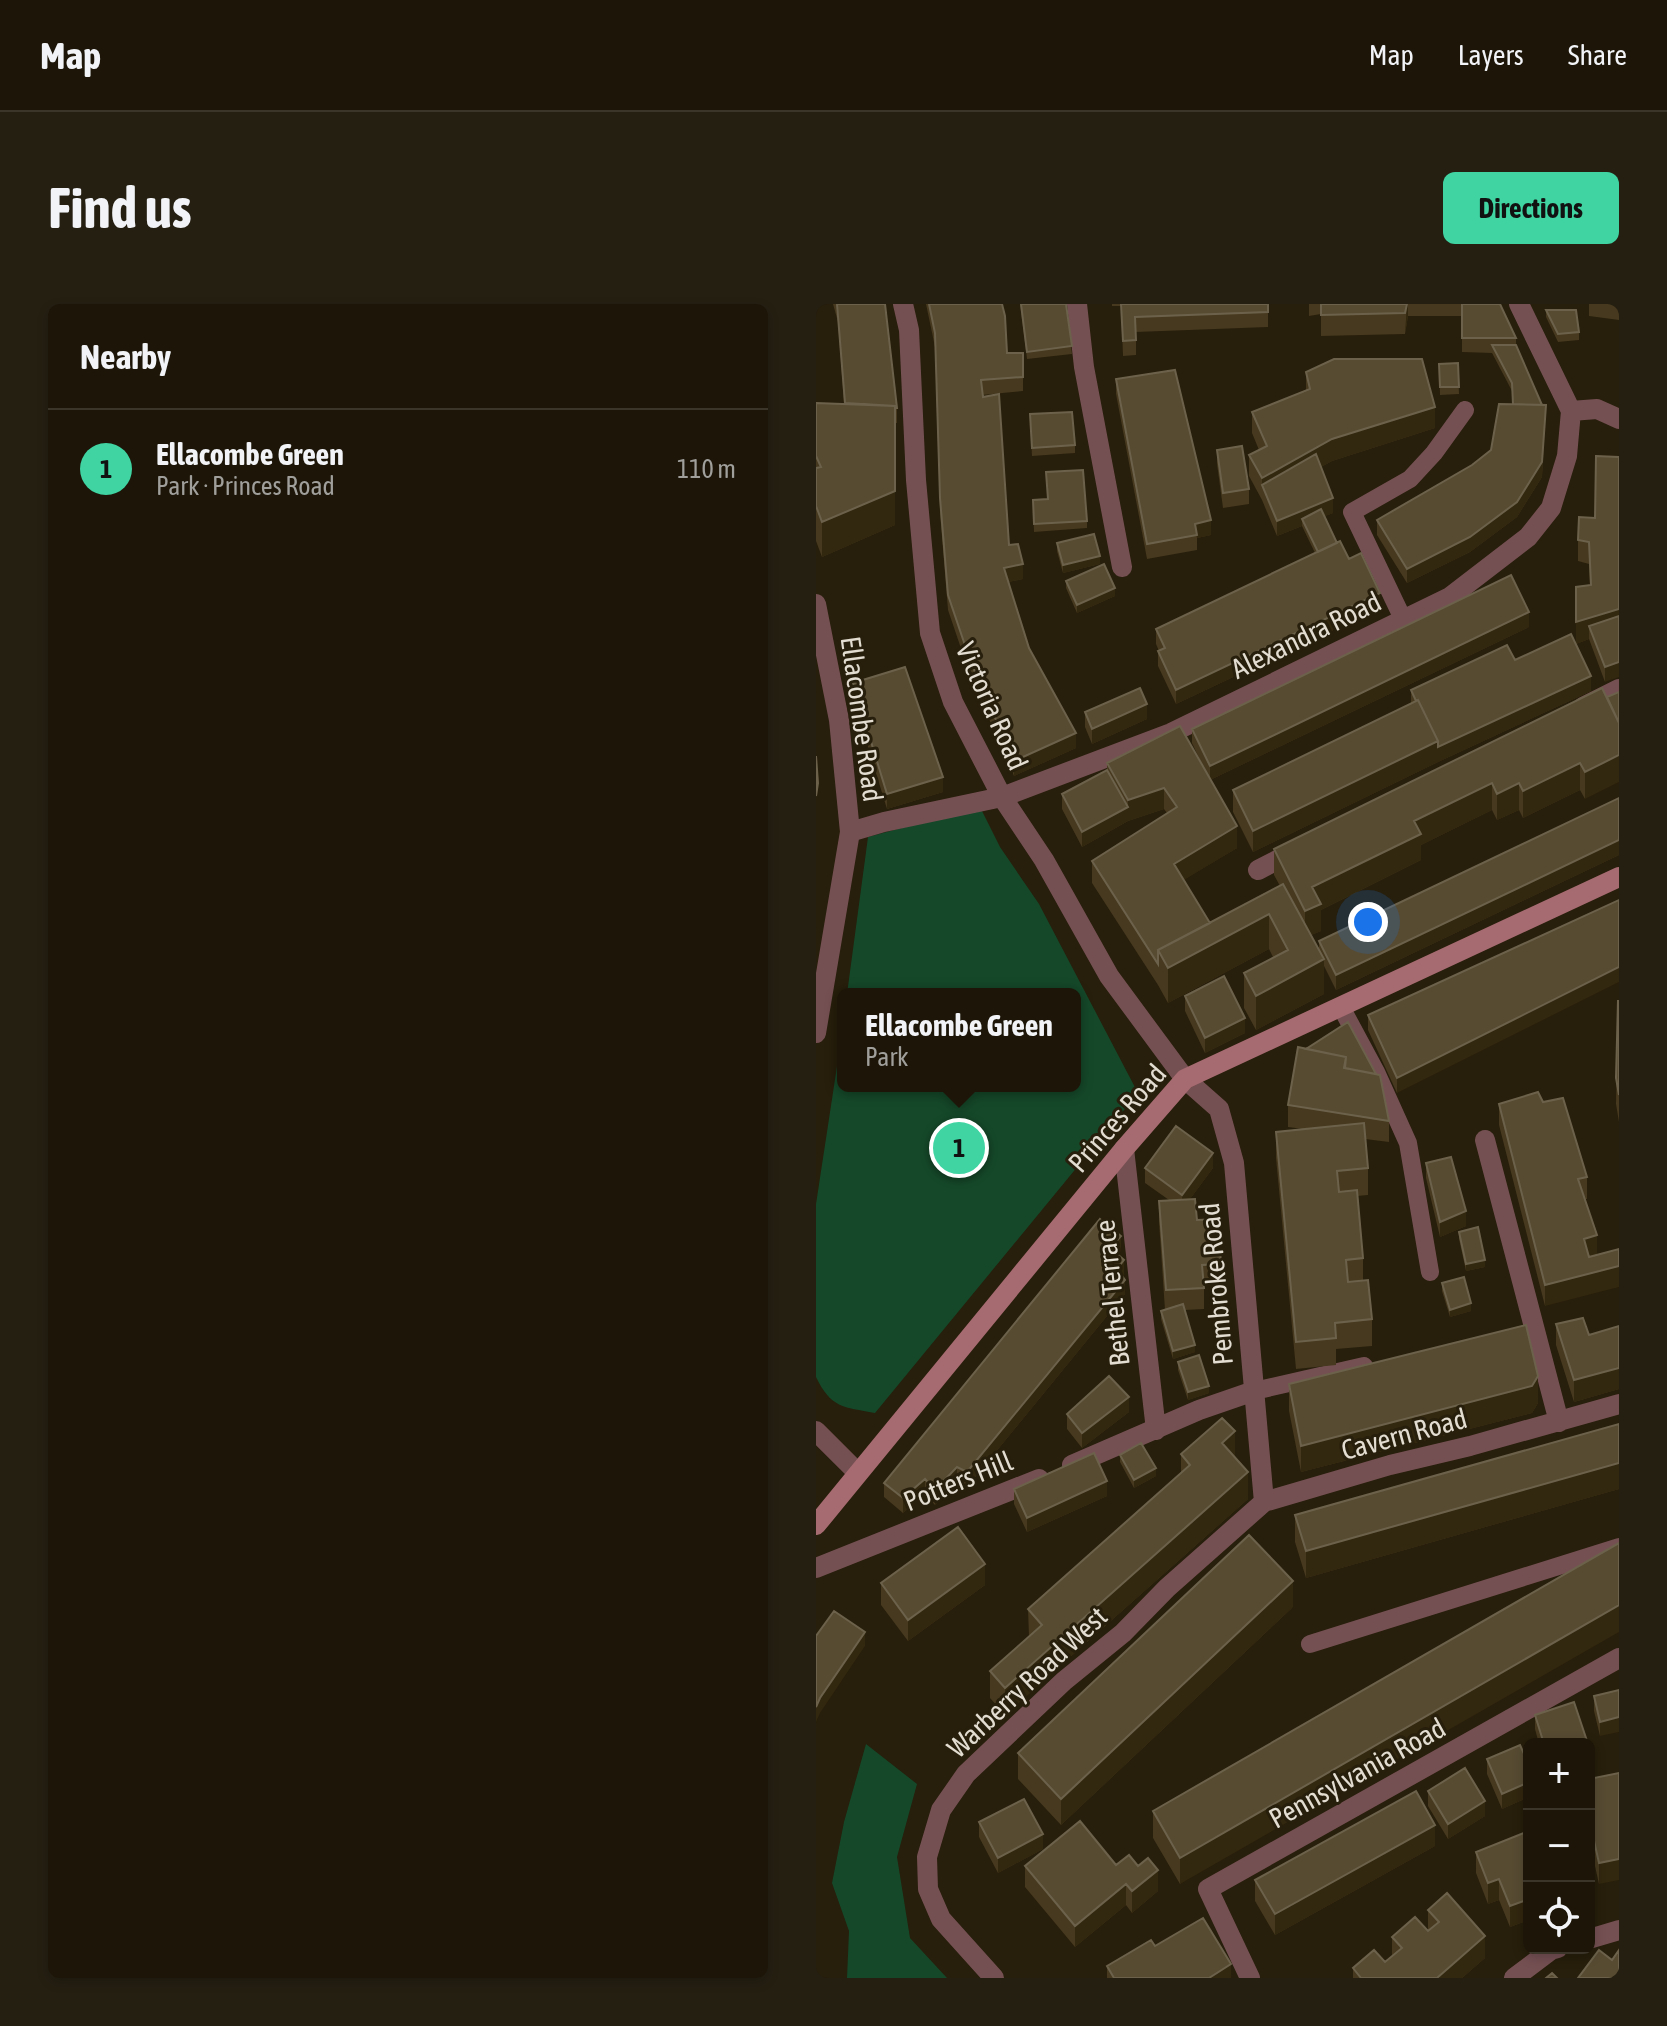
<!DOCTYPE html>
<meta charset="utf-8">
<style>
:root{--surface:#1d1608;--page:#251f12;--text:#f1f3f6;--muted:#a09f9c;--line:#3b3529;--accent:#3fd4a2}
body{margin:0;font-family:"Asap Condensed",sans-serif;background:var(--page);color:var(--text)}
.controls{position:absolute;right:24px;bottom:24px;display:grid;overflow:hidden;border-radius:12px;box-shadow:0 4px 12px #0003}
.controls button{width:72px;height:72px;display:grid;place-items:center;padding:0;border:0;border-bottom:2px solid var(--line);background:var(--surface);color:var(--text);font:40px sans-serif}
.you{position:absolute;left:552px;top:618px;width:28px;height:28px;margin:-20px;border:6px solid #fff;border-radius:50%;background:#1a73e8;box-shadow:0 0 0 12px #1a73e833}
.badge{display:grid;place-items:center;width:52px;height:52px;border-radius:50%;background:var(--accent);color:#111;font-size:26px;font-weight:700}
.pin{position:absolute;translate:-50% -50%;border:4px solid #fff;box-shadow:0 2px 8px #0006}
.popup{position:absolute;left:21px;top:684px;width:244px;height:104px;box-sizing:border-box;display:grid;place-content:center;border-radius:12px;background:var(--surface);filter:drop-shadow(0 2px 6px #0005);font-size:26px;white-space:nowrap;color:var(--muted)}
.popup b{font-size:30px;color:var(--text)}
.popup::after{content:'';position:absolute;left:50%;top:100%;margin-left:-16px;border:16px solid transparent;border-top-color:var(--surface)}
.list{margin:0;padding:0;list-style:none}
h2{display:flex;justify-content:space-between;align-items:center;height:104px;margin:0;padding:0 32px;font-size:34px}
h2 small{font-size:26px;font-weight:400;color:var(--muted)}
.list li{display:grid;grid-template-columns:52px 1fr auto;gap:24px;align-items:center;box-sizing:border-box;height:120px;padding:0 32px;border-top:2px solid var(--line)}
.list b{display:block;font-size:30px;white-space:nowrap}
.list p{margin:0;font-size:26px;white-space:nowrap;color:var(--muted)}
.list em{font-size:26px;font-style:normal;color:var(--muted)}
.icon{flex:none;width:44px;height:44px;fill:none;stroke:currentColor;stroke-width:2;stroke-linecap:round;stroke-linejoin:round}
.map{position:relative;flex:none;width:803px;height:1674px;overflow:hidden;border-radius:12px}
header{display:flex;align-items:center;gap:48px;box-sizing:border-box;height:112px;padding:0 40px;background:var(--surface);border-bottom:2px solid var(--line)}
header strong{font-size:38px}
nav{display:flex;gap:44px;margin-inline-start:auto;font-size:28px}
.intro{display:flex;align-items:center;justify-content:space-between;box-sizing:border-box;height:192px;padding:0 48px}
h1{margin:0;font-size:56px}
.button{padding:20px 36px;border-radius:12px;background:var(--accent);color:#111;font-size:28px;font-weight:700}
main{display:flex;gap:48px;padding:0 48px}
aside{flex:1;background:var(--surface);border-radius:12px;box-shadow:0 4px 12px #0003}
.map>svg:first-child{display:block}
</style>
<header>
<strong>Map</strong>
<nav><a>Map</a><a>Layers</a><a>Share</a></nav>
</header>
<div class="intro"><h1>Find us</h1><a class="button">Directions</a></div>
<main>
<aside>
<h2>Nearby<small></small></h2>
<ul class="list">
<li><span class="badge">1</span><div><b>Ellacombe Green</b><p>Park · Princes Road</p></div><em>110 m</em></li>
</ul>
</aside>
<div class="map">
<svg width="803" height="1674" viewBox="0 0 803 1674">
<rect width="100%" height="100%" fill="#271e0b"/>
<!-- green -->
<path fill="#154829" d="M164,503l20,40 39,57 99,189 -263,320c-32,-6 -44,-5 -59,-36v-173l27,-177v59h232v-92h-228l21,-157z
M50,1440l51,40 -20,73 13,81 37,40h-100l2,-47 -17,-48 12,-61z"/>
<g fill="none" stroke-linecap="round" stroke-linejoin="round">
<!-- lane -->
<path stroke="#755053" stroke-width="18" d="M587,315l-51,-107 58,-33 24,-26 31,-43
M525,703l35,65 32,71 22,129
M438,1087l110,-25
M494,1340l309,-97"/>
<!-- street -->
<path stroke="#755053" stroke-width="20" d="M87,0l6,26 7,150 14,153 23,69 49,95 42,63 65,116 76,103 34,30 15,54 30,339
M261,0l7,63 38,200
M755,107l26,-2 22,10
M0,300l23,116 11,112 -34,201
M767,403l36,-18
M34,528l34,-10 118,-25 169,-64 279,-136 78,-60 23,-29 16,-52 4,-45 -52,-107
M442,566l39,-20
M669,836l74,282
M308,845l32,281
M0,1127l41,41
M256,1161l127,-55 55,-19
M0,1264l223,-89
M773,1635l30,-9
M178,1674l-53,-59 -13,-30 -1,-32 14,-47 25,-36 98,-93 59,-48 44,-45 97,-86 126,-37 80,-19 149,-42
M434,1674l-42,-89 411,-231
M698,1674l37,-28 7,-2"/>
<!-- secondary -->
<path stroke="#a66b71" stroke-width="20" d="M0,1221l308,-376 61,-70 434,-202"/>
</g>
<!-- wall -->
<path fill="#46391f" d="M17,0h52l12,104v15h-2v102l-73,32 -6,-16v-138l28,1 -6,-82z
M110,0h76l5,49h16v38l-41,4 27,150 14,34 -15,3 21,66 47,100 -62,28 -43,-98 -23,-68 -8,-97 -5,-166z
M204,0h46l6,50 -45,5z
M296,0h156v23l-132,5v23l-13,1 -2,-50h-9z
M493,0h152v12h-53l-3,18 -84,2v-22l-12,2z
M646,0l54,34v7l26,60h4l-4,72 -25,40 -47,35 -63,31 -30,-48v-15l95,-55 19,-15 21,-46v-13l-20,-38 -30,-1z
M773,0h30v16l-30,-4z
M730,6l33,22v8l-21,2 -12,-25z
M642,59l1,31 -19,1 -1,-31z
M490,68l129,56 -103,33 -11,6 12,46 -8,3 12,27 43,65 -204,96 -18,-38v-15h1l-3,-7v-15l159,-76 -13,-27 -25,10 -15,-36 -13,-24v-21l10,-5 -7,-17v-21l54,-22z
M300,75l95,156 -14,3v12l-50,9 -31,-165z
M214,118l45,23v8l-43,3z
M401,146l32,39v15l-26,4 -6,-44z
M803,153l-14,225 -16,-43 -13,5 14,-59 -1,-21 -11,-3v-21l17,-22z
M231,195l40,22v7l-53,4 -1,-32z
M241,239l43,21 -37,9 -6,-22z
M250,277l49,15 -38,17 -11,-25z
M713,323l-319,153 27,68 -54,32 27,43 70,-37 -6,-11v-26l328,-161 -17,111 -5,-9 -57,28 -4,-8 -22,10 -5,-10 -71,35v15l-100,50v21l-10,4 8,16v-10l300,-143v57l-283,135 -12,-24v28l-68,36 -12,-22v-35l29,-16 -4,-8 -101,54 -10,-18 -66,-102v-22l75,-48 -3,-4 -36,12 -46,26 -20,-38v-15l45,-24v-7l101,14 -16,-34v-14z
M699,356l76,31 -153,71 -185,90 -20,-40v-22l178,-86v-14z
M37,379l90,109 -56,17 -34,-111z
M269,408l62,7 -55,25 -7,-17z
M803,596l-222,193 -29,-63v-15z
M369,692l60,37 -40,20 -20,-42z
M802,697h1v121l-3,-18z
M727,798l44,75v22h-2l12,56 -52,51 -46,-181v-21z
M472,801l101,16v21l-24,-3 3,29v27l-11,1 6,62v22l9,39v27l-36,3v16l-40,4 -20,-211v-26l27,-3 -15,-2z
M610,859l40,63 -26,11 -14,-59z
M329,864h68l-23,31 7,21 24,44v21l-17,1v23l-19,1 10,42 -22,7 -12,-40v-8l4,-1 -6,-88v-21l10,-1 -24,-17z
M643,928l26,35 -19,4 -7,-32z
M305,947l-3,3 6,21 -1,1 2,18 -158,193 -10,-5 -22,23 -10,-11 -22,19 -19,-16v-14z
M626,979l29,28 -21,6 -8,-26z
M740,1020l33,11 30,-9v63l-45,13 -18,-57z
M362,1058l31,31 -21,7 -10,-30z
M473,1080l249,19 -6,10 -231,59 -12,-61z
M313,1108l-47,36 -15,-19v-15z
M803,1120v65l-313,89 -11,-36v-27z
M365,1150l54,3 13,42 -243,216 -15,-17v-27l39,-34 -1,-28 153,-136z
M304,1151l36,21 -22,12 -14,-26z
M198,1185l93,7 -80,36 -13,-28z
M803,1239l-439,341 -27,-46v-27z
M65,1279l104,2 -77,56 -27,-36z
M477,1303l-232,218 -43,-46v-26z
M803,1386l-19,46 -6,-25v-15z
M719,1411l53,29h-49l-4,-15z
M671,1455l42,6v32l-27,12 -15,-35z
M803,1469l-20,111 -10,-45v-60z
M612,1487l57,25 -37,23 -20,-33z
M163,1518l64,27 -45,24 -19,-36z
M713,1527v89l-19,7 -11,-27 -11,4 -12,-31v-21z
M619,1542l-160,89 -20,-34v-21z
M300,1561l42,26 -26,22 -6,-8 -51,42 -50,-60v-21z
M612,1606l57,48 -23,20h-109v-10l32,-6 7,-5v-20l36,-6z
M339,1642l76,32h-124v-12z"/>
<!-- shaded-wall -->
<path fill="#32270f" d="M591,0h1v12l-3,18z
M730,101l-4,72 -25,40 -47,35 -63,31v-14z
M619,103v21l-103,33 -65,36 -5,-12v-7l70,-39z
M79,136v85l-73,32v-35z
M517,194v15l-28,12 -3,-6v7l-25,10v-15z
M395,216v15l-14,3 -2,-14z
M284,252v8l-37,9v-8z
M207,260v15l-19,4v-15z
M299,284v8l-38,17v-8z
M564,289v15l-204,96v-14z
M803,305v21l-30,-4v13l-13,5v-22z
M713,308v15l-319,153v-14z
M803,358v15l-14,5v-15z
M775,372v15l-153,71 -185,90v-21l185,-90z
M331,400v15l-55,25v-15z
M260,429v15l-62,28v-15z
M803,451v27l-34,17v-27z
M764,459v27l-57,28v-27z
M127,473v15l-56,17v-15z
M676,479v27l-71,35v15l-100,50v21l-16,7v-27l7,-24 102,-66z
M703,479v27l-22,10v-26z
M348,484v21l-36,12 -46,26v-15l46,-25v-7z
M421,522v22l-63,38v-22z
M803,536v15l-283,135v-15z
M453,610v35l-101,54v-35z
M508,655v35l-68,36v-34z
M803,663v15l-222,111v-15z
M429,714v15l-40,20v-15z
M397,849v15l-31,42v-15z
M650,907v15l-26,11v-15z
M781,931v21l-13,4v-21z
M305,932v15l-11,11v-14z
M308,956v15l-7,9v-15z
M669,956v7l-19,4v-7z
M803,962v21l-74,19v-21z
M309,976v14l-158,193v-15z
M655,999v8l-21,6v-7z
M379,1041v7l-22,7v-8z
M803,1064v21l-45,13v-22z
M722,1072v27l-6,10 -231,59v-26z
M393,1082v7l-21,7v-8z
M313,1093v15l-47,36v-15z
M419,1127v27l-13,-15z
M803,1159v26l-313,89v-27z
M141,1163v15l-22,23v-15z
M340,1164v8l-22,12v-8z
M432,1168v27l-243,216v-27z
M109,1175v15l-22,19v-15z
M291,1177v15l-80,36v-14z
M169,1260v21l-77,56v-21z
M477,1277v26l-232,218v-26z
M803,1301v27l-439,252v-26z
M49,1328v14l-45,67 -4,9v-15l4,-9z
M803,1413v15l-19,4v-14z
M713,1478v15l-27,12v-15z
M669,1497v15l-37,23v-15z
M619,1521v21l-160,89v-21z
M227,1530v15l-45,24v-15z
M803,1555v21l-20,4v-21z
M342,1566v21l-26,22v-22z
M683,1575v21l-11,4v-21z
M310,1580v21l-51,42v-21z
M713,1595v21l-19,7v-21z
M669,1632v22l-23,20h-25z
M415,1660v14h-22z"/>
<!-- building -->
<path fill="#574b32" stroke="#6c624b" stroke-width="2" d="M21,0h48l12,104h-2v-2l-50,-3z
M113,0h73l3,12 2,37h16v24l-42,3 2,17 16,-3 10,151 9,-1 5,20 -19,4 25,80 47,85 -62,28 -43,-98 -23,-68 -8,-97 -5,-165z
M205,0h45l6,42 -45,6z
M305,0h147v8l-133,5 1,23 -13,1z
M505,0h86l-2,9 -84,2z
M646,0h38l16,34h-54z
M730,6h30l3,22 -21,2z
M676,41h24l26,60 -29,-1 -1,-21z
M518,55h88l13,48 -103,32 -70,39 -13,-23 18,-9 -15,-34 58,-23 -4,-17z
M642,59l1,24h-19l-1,-23z
M359,66l36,150 -16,4 2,11 -50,9 -31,-165z
M0,99l79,3v85l-73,31 -6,-16v-38l5,-1 -5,-11z
M683,100l47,1 -4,57 -25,40 -47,35 -63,32 -30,-49 95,-55 19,-15z
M256,108l3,33 -43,3 -2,-34z
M426,142l7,43 -26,4 -6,-43z
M500,150l17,44 -56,23 -15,-36z
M780,152l23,1v152l-43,13v-35l15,-2 -2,-43 -11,-2 1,-23 16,1z
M267,166l4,51 -53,3 -1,-24 15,-1 -2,-27z
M505,205l16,34 -19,9 -16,-33z
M278,230l6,22 -37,9 -6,-22z
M524,237l9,18 12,-6 19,40 -204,97 -18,-39 7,-3 -9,-19z
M288,260l11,24 -38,17 -11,-24z
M695,271l18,37 -319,154 -18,-37z
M803,312v46l-14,5 -16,-41z
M755,330l20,42 -153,71v-6l-20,-41 -2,1 -5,-11 96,-45 8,15z
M89,363l38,110 -56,17 -34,-111z
M324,384l7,16 -55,25 -7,-17z
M786,384l17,35v32l-34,17 -5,-9 -57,28 -4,-8 -22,11 -5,-11 -78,38 7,13 -109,53 9,17 -16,7 -31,-62z
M803,388v31l-12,-26z
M602,396l20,41 -185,90 -20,-41z
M364,422l57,100 -63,38 36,59 -52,27v14l-66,-103 85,-54 -13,-19 -36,12 -21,-37z
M0,452l2,27 -2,13z
M291,466l21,37 -46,25 -20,-38z
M803,494v42l-283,135 -17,-34z
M467,580l41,75 -68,37 -12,-23 44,-23 -19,-36 -101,54 -10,-18z
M803,596v67l-222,111 -29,-63z
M408,672l21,42 -40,20 -20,-42z
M802,697h1v94l-3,-17z
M532,718l28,52 -31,-6 1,-11 -40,-8z
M482,743l48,10 -2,11 36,7 9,46 -101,-16z
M722,788l5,10 20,-4 24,79 -9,2 19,56 -13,4 5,18 30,-8v17l-74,19 -46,-181z
M548,819l4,45 -31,3 2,21 18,-2 6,68 -17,2 2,22 20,-2 4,39 -37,4 1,15 -40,4 -20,-210z
M360,822l37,27 -31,42 -37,-27z
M635,853l15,54 -26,11 -14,-59z
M379,895l2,21 21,-1 3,45 -19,1 2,23 -38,2 -7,-89z
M284,915l21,17 -11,12 14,12 -7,9 8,11 -158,192 -10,-5 -22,23 -10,-11 -22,19 -19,-15z
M662,923l7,33 -19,4 -7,-32z
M648,973l7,26 -21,7 -8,-27z
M367,1000l12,41 -22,6 -12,-40z
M767,1014l6,17 30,-9v42l-45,12 -18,-56z
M710,1021l12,51 -6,10 -231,60 -12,-62z
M383,1051l10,31 -21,6 -10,-30z
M293,1072l20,21 -47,36 -15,-19z
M406,1114l13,13 -13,12 26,29 -243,216 -15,-17 52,-46 -14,-16 162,-144 -9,-11z
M803,1120v39l-313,88 -11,-36z
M325,1139l15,25 -22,12 -14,-25z
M278,1149l13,28 -80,37 -13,-29z
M142,1223l27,37 -77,56 -27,-37z
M433,1231l44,46 -232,218 -43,-46z
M803,1239v62l-439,253 -27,-47z
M18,1307l31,21 -45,66 -4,9v-71z
M803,1386v27l-19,5 -6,-26z
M758,1398l14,42h-44l-9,-29z
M704,1441l9,20v17l-27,12 -15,-35z
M649,1464l20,33 -37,23 -20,-33z
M803,1469v86l-20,4 -10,-45v-39z
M600,1487l19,34 -160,89 -20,-34z
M208,1495l19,35 -45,24 -19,-36z
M264,1517l36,44 13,-10 9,11 10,-8 10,12 -26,21 -6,-7 -51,42 -50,-60z
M713,1527v68l-19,7 -11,-27 -11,4 -12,-31z
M631,1589l38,43 -48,42h-76l-8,-10 21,-18 11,12 17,-14 -10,-11 23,-20 13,14 11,-9 -11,-12z
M387,1614l28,46 -22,14h-95l-7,-12 44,-26 4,6z
M783,1646l13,10 7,-10v28h-41z
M736,1669l5,5h-11z"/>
<g text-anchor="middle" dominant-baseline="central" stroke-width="6" stroke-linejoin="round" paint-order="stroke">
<!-- street labels -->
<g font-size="28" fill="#e2dcd1" stroke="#271e0b">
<text transform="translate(490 331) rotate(-26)">Alexandra Road</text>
<text transform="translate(176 402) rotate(66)">Victoria Road</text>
<text transform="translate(46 415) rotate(82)">Ellacombe Road</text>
<text transform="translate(301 814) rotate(-49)">Princes Road</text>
<text transform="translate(400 980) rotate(-95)">Pembroke Road</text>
<text transform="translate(296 989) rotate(-96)">Bethel Terrace</text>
<text transform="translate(588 1130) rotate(-15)">Cavern Road</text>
<text transform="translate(142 1177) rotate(-22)">Potters Hill</text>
<text transform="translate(211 1378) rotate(-43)">Warberry Road West</text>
<text transform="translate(541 1469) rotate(-29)">Pennsylvania Road</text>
</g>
</g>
</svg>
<div class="controls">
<button>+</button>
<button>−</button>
<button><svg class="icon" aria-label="locate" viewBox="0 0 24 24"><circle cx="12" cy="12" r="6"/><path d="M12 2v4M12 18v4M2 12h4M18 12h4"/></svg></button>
</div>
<div class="you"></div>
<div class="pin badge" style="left:143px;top:844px">1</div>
<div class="popup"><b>Ellacombe Green</b>Park</div>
</div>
</main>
